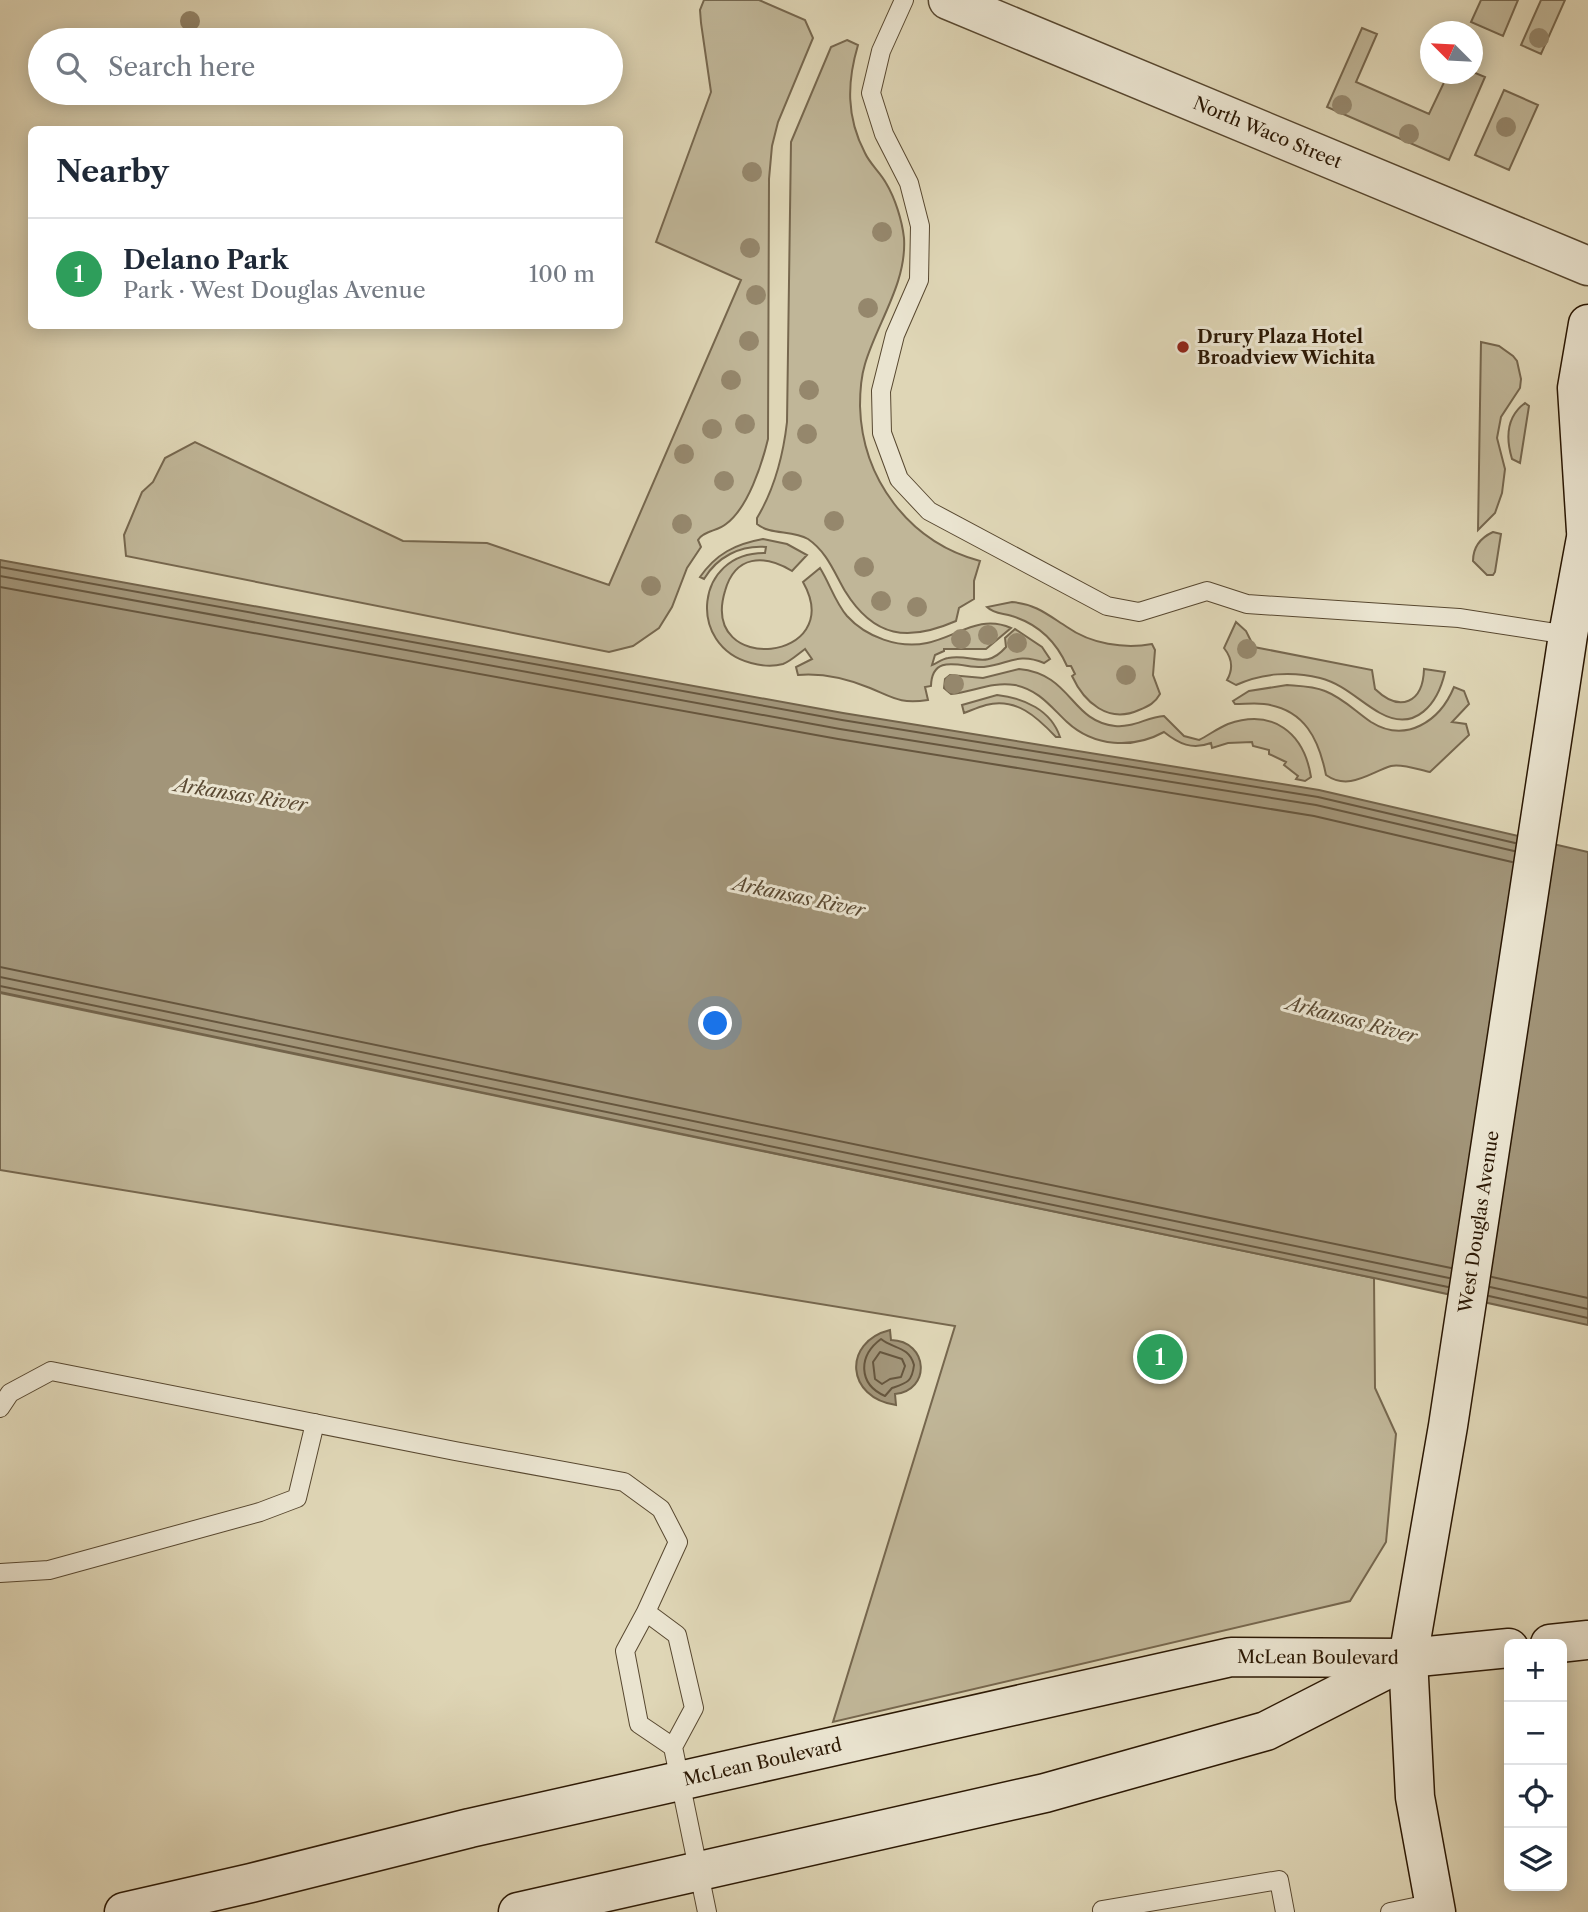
<!DOCTYPE html>
<meta charset="utf-8">
<style>
:root{--surface:#fff;--page:#f6f6f7;--text:#1f2937;--muted:#747a83;--line:#e0e1e3;--accent:#111827}
body{margin:0;font-family:"Libre Caslon Text",serif;background:var(--page);color:var(--text)}
.controls{position:absolute;right:21px;bottom:21px;display:grid;overflow:hidden;border-radius:10px;box-shadow:0 4px 18px #0003}
.controls button{width:63px;height:63px;display:grid;place-items:center;padding:0;border:0;border-bottom:2px solid var(--line);background:var(--surface);color:var(--text);font:35px sans-serif}
.compass{position:absolute;left:1420px;top:21px;width:63px;height:63px;border-radius:50%;background:var(--surface);box-shadow:0 4px 18px #0003;rotate:294deg}
.you{position:absolute;left:716px;top:1024px;width:24px;height:24px;margin:-18px;border:5px solid #fff;border-radius:50%;background:#1a73e8;box-shadow:0 0 0 10px #1a73e833}
.badge{display:grid;place-items:center;width:46px;height:46px;border-radius:50%;background:var(--accent);color:#fff;font-size:23px;font-weight:700}
.pin{position:absolute;translate:-50% -50%;border:4px solid #fff;box-shadow:0 2px 7px #0006}
.list{margin:0;padding:0;list-style:none}
h2{display:flex;justify-content:space-between;align-items:center;height:91px;margin:0;padding:0 28px;font-size:30px}
h2 small{font-size:23px;font-weight:400;color:var(--muted)}
.list li{display:grid;grid-template-columns:46px 1fr auto;gap:21px;align-items:center;box-sizing:border-box;height:112px;padding:0 28px;border-top:2px solid var(--line)}
.list b{display:block;font-size:26px;white-space:nowrap}
.list p{margin:0;font-size:23px;white-space:nowrap;color:var(--muted)}
.list em{font-size:23px;font-style:normal;color:var(--muted)}
.icon{flex:none;width:38px;height:38px;fill:none;stroke:currentColor;stroke-width:2;stroke-linecap:round;stroke-linejoin:round}
.map{position:relative;flex:none;width:1588px;height:1912px;overflow:hidden}
.search{position:absolute;background:var(--surface);box-shadow:0 4px 18px #0003;left:28px;top:28px;width:595px;height:77px;display:flex;align-items:center;gap:18px;box-sizing:border-box;padding:0 24px;border-radius:38px;color:var(--muted);font-size:26px}
.panel{position:absolute;background:var(--surface);box-shadow:0 4px 18px #0003;left:28px;top:126px;width:595px;height:203px;border-radius:10px}
.map>svg:first-child{display:block}
</style>
<div class="map">
<svg width="1588" height="1912" viewBox="0 0 1588 1912">
<rect width="100%" height="100%" fill="#dfd6b6"/>
<filter id="stains"><feTurbulence type="fractalNoise" baseFrequency=".00286" numOctaves="4"/><feColorMatrix values="0 0 0 0 .2 0 0 0 0 .09 0 0 0 0 .02 0 0 0 .5 -.17"/></filter>
<radialGradient id="worn" r=".72"><stop offset=".6" stop-color="#630" stop-opacity="0"/><stop offset="1" stop-color="#630" stop-opacity=".3"/></radialGradient>
<!-- green -->
<path fill="#c0b698" stroke="#76674e" stroke-width="2" d="M704,0h55l46,20 8,18 -35,84 -6,24 -3,33 -1,260c-6,25 -20,69 -42,85 -8,7 -23,7 -28,16l3,7 -14,21 -15,39 -13,21 -26,18 -24,6 -483,-96 -2,-21 18,-43 11,-10 12,-24 30,-16 208,99 84,2 122,42 132,-305 -85,-38 55,-150 -10,-69 -1,-13z
M1481,0h37l-15,36 -32,-14z
M1541,0h24l-24,54 -20,-9z
M1362,28l15,6 -21,48 73,32 19,-40h24l1,-2 12,5 -36,83 -122,-53z
M847,40l11,5c-11,37 -12,72 7,108 5,11 15,19 21,30 9,15 16,37 18,55 3,45 -27,85 -39,126 -4,13 -5,28 -5,42 2,73 49,136 120,155l-6,20v18l-15,9 -3,13c-48,21 -82,17 -111,-30 -11,-19 -18,-39 -37,-52 -16,-9 -38,-4 -51,-15v-6c18,-30 26,-61 30,-96l4,-280 40,-95z
M1504,90l34,15 -29,65 -34,-15z
M1481,342l18,4 14,10 4,5 4,18 -1,9 -19,29 -4,21 8,31 -3,24 -7,20 -17,17z
M1525,403l4,3 -9,57 -8,-4c-6,-20 -6,-42 13,-56z
M1493,532l8,2 -6,38 -2,3h-6l-14,-14c0,-14 7,-23 20,-29z
M763,539l24,5 20,11 -15,16c-28,-17 -57,-16 -67,20 -26,86 123,71 78,-9l17,-14c10,16 15,34 27,48 19,21 52,33 80,27 30,-6 52,-29 84,-15l-25,21h-42v2l-9,4 -3,10c5,-2 10,-6 16,-7 24,-5 37,13 58,-11l-1,-9 10,-9 27,18 8,12 -6,4c-26,-11 -35,1 -60,4 -19,2 -52,-16 -53,19l-6,1 3,13c-28,4 -34,-2 -58,-12 -22,-9 -49,-15 -72,-13l-2,-8 16,-8 -7,-10c-7,5 -14,12 -22,15 -11,3 -21,2 -32,-1 -65,-17 -56,-111 14,-110l1,-6c-26,-2 -49,10 -62,32l-4,-2c16,-23 35,-33 63,-38z
M1012,602c24,2 36,13 55,25 24,17 57,22 85,17l3,6 -2,25 7,19c-5,9 -11,12 -21,16 -31,14 -55,-8 -67,-34l3,-2 -4,-8h-4c-11,-25 -29,-42 -55,-50 -9,-3 -18,-2 -25,-9z
M1236,622l10,9 8,16 118,23 3,19c25,24 48,14 49,-20l21,3c-7,31 -29,61 -65,41 -20,-11 -36,-29 -60,-35 -28,-7 -58,-5 -84,7l-9,-5c7,-12 5,-22 -3,-32z
M1019,669c53,5 51,52 96,57 18,2 32,-9 49,-10l20,20 15,4c10,-5 19,-12 29,-16 45,-16 76,9 83,53l-6,4 -9,-2 2,-3 -14,-11 2,-3 -17,-8v-4l-16,-4 -1,-4 -24,1 -16,5 -1,-5c-19,7 -32,1 -47,-11 -31,17 -70,15 -97,-10 -16,-15 -28,-32 -52,-37 -23,-4 -42,7 -64,9l-7,-6 1,-9 5,-4 33,3z
M1287,685c13,1 26,1 38,6 18,7 30,20 46,31 35,22 69,-1 83,-35l10,4 5,13 -17,18 14,2 3,11 -39,37c-10,-2 -29,-9 -39,-6 -22,7 -42,25 -65,9 -7,-35 -21,-66 -62,-71 -9,-1 -19,0 -29,0l-2,-3 16,-10z
M997,695c27,3 54,15 63,42h-4c-19,-20 -40,-40 -70,-32 -7,2 -14,5 -22,8l-2,-8z
M0,993l1374,285 1,110 21,46 -10,108 -36,59 -517,121 122,-396 -955,-156z"/>
<!-- water -->
<path fill="#a29579" stroke="#72634a" stroke-width="2" d="M0,560l843,153 476,77 269,62v473l-214,-47 -1374,-286z
M890,1330l1,10c38,1 40,51 4,54l1,11c-50,-7 -54,-63 -6,-75z"/>
<g fill="none" stroke-linecap="round" stroke-linejoin="round">
<!-- shore -->
<path stroke="#66563e" stroke-width="2" d="M0,567l842,153 476,77 197,46
M0,576l840,153 476,76 198,46
M0,587l838,152 476,77 198,46
M0,967l1451,301
M0,977l1449,301
M0,986l1448,301
M1492,1277l96,21
M1490,1287l98,22
M1489,1296l99,22
M881,1339c12,10 28,7 33,26 -2,17 -7,18 -22,23l-7,8c-27,-12 -27,-40 -4,-57z
M880,1352l22,7 3,7 -4,11 -11,2 -8,5 -7,-5 -2,-17z"/>
<!-- service casing -->
<g stroke="#584830" stroke-width="20">
<path id="service" d="M904,0l-23,51 -10,42 13,41 25,49 11,43 -1,54 -24,55 -14,56 1,42 17,46 30,32 178,95 32,6 68,-21 40,13 212,14 109,17
M0,1408l10,-15 41,-22 404,80 169,31 37,27 17,33 -32,70
M0,1573l49,-3 211,-58 37,-14 18,-75
M673,1747l-34,-23 -14,-73 21,-39 31,23 17,73 -21,39 34,165
M1103,1912l-1,-2 177,-30 6,32
M1390,1912l44,-9"/>
</g>
<!-- tertiary casing -->
<g stroke="#584830" stroke-width="41">
<g id="tertiary">
<path id="s1" d="M948,0l640,266"/>
</g>
</g>
<!-- secondary casing -->
<g stroke="#2b1804" stroke-width="41">
<g id="secondary">
<path d="M1586,531l-9,-143 11,-64"/>
<path d="M1550,1644l38,-4"/>
<path id="s2" d="M124,1912l127,-29 219,-55 761,-171 177,1 101,-10"/>
<path d="M518,1912l527,-119 221,-62 137,-70"/>
<path id="s3" d="M1436,1912l-21,-115 -7,-139 40,-232 120,-791 20,-108"/>
</g>
</g>
<!-- service -->
<use href="#service" stroke="#eae4d0" stroke-width="18"/>
<!-- tertiary -->
<use href="#tertiary" stroke="#eae4d0" stroke-width="38"/>
<!-- secondary -->
<use href="#secondary" stroke="#eae4d0" stroke-width="38"/>
</g>
<!-- trees -->
<g fill="#95876c">
<circle cx="190" cy="21" r="10"/>
<circle cx="1539" cy="38" r="10"/>
<circle cx="1342" cy="105" r="10"/>
<circle cx="1506" cy="127" r="10"/>
<circle cx="1409" cy="134" r="10"/>
<circle cx="752" cy="172" r="10"/>
<circle cx="882" cy="232" r="10"/>
<circle cx="750" cy="248" r="10"/>
<circle cx="756" cy="295" r="10"/>
<circle cx="868" cy="308" r="10"/>
<circle cx="749" cy="341" r="10"/>
<circle cx="731" cy="380" r="10"/>
<circle cx="809" cy="390" r="10"/>
<circle cx="745" cy="424" r="10"/>
<circle cx="712" cy="429" r="10"/>
<circle cx="807" cy="434" r="10"/>
<circle cx="684" cy="454" r="10"/>
<circle cx="724" cy="481" r="10"/>
<circle cx="792" cy="481" r="10"/>
<circle cx="834" cy="521" r="10"/>
<circle cx="682" cy="524" r="10"/>
<circle cx="864" cy="567" r="10"/>
<circle cx="651" cy="586" r="10"/>
<circle cx="881" cy="601" r="10"/>
<circle cx="917" cy="607" r="10"/>
<circle cx="988" cy="635" r="10"/>
<circle cx="961" cy="639" r="10"/>
<circle cx="1017" cy="643" r="10"/>
<circle cx="1247" cy="649" r="10"/>
<circle cx="1126" cy="675" r="10"/>
<circle cx="954" cy="684" r="10"/>
</g>
<!-- markers -->
<circle fill="#8f2418" stroke="#eae4d0" stroke-width="2.5" cx="1183" cy="347" r="7"/>
<g text-anchor="middle" dominant-baseline="central" stroke-width="6" stroke-linejoin="round" paint-order="stroke">
<!-- street labels -->
<g font-size="18" fill="#2b1804" stroke="#eae4d0">
<text stroke="none"><textPath href="#s1" startOffset="346">North Waco Street</textPath></text>
<text stroke="none"><textPath href="#s3" startOffset="698">West Douglas Avenue</textPath></text>
<text stroke="none"><textPath href="#s2" startOffset="1223">McLean Boulevard</textPath></text>
<text stroke="none"><textPath href="#s2" startOffset="656">McLean Boulevard</textPath></text>
</g>
<!-- poi labels -->
<g font-size="18" font-weight="bold" fill="#2b1804" stroke="#eae4d0" text-anchor="start">
<text x="1197" y="337">Drury Plaza Hotel<tspan x="1197" dy="21">Broadview Wichita</tspan></text>
</g>
<!-- water labels -->
<g font-size="19" font-style="italic" fill="#5b4a33" stroke="#eae4d0">
<text transform="translate(241 795) rotate(9)">Arkansas River</text>
<text transform="translate(799 897) rotate(12)">Arkansas River</text>
<text transform="translate(1352 1020) rotate(15)">Arkansas River</text>
</g>
</g>
<rect width="100%" height="100%" filter="url(#stains)"/>
<rect width="100%" height="100%" fill="url(#worn)"/>
</svg>
<div class="controls">
<button>+</button>
<button>−</button>
<button><svg class="icon" aria-label="locate" viewBox="0 0 24 24"><circle cx="12" cy="12" r="6"/><path d="M12 2v4M12 18v4M2 12h4M18 12h4"/></svg></button>
<button><svg class="icon" aria-label="layers" viewBox="0 0 24 24"><path d="M12 4l9 5-9 5-9-5zM3 14l9 5 9-5"/></svg></button>
</div>
<svg class="compass" viewBox="-18 -18 36 36"><path d="M0-13l5 13h-10z" fill="#e53935"/><path d="M0 13l5-13h-10z" fill="#747a83"/></svg>
<div class="you"></div>
<div class="pin badge" style="left:1160px;top:1357px;background:#2e9e5b">1</div>
<div class="search"><svg class="icon" aria-label="search" viewBox="0 0 24 24"><circle cx="10" cy="10" r="6"/><path d="M15 15l6 6"/></svg>Search here</div>
<section class="panel">
<h2>Nearby<small></small></h2>
<ul class="list">
<li><span class="badge" style="background:#2e9e5b">1</span><div><b>Delano Park</b><p>Park · West Douglas Avenue</p></div><em>100 m</em></li>
</ul>
</section>
</div>
